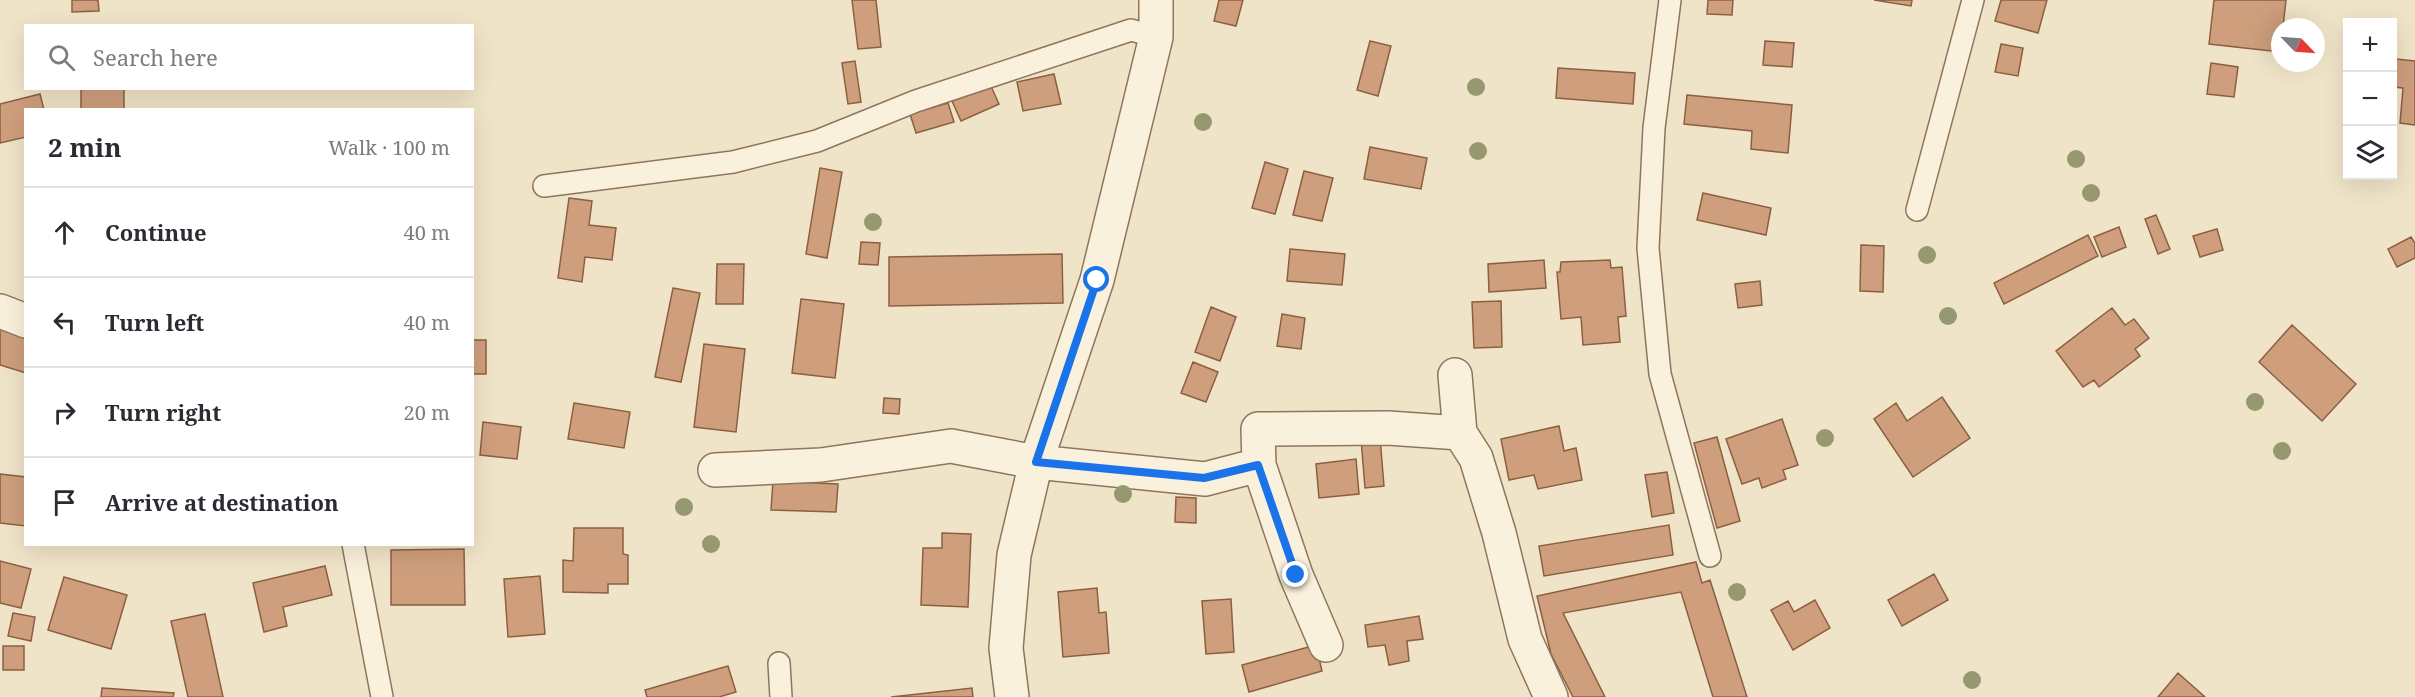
<!DOCTYPE html>
<meta charset="utf-8">
<style>
:root{--surface:#fff;--page:#f2f2f3;--text:#2b2b33;--muted:#7c7c81;--line:#e1e1e2}
body{margin:0;font-family:"Noto Serif",serif;background:var(--page);color:var(--text)}
.controls{position:absolute;right:18px;top:18px;display:grid;overflow:hidden;border-radius:0px;box-shadow:0 6px 24px #0002}
.controls button{width:54px;height:54px;display:grid;place-items:center;padding:0;border:0;border-bottom:2px solid var(--line);background:var(--surface);color:var(--text);font:30px sans-serif}
.compass{position:absolute;left:2271px;top:18px;width:54px;height:54px;border-radius:50%;background:var(--surface);box-shadow:0 6px 24px #0002;rotate:115deg}
.stop{position:absolute;width:18px;height:18px;margin:-14px;border:4px solid #1a73e8;border-radius:50%;background:#fff}
.stop.end{background:#1a73e8;border-color:#fff;box-shadow:0 2px 6px #0008}
.list{margin:0;padding:0;list-style:none}
h2{display:flex;justify-content:space-between;align-items:center;height:78px;margin:0;padding:0 24px;font-size:26px}
h2 small{font-size:20px;font-weight:400;color:var(--muted)}
.list li{display:grid;grid-template-columns:39px 1fr auto;gap:18px;align-items:center;box-sizing:border-box;height:90px;padding:0 24px;border-top:2px solid var(--line)}
.list b{display:block;font-size:22px;white-space:nowrap}
.list em{font-size:20px;font-style:normal;color:var(--muted)}
.icon{flex:none;width:33px;height:33px;fill:none;stroke:currentColor;stroke-width:2;stroke-linecap:round;stroke-linejoin:round}
.map{position:relative;flex:none;width:2415px;height:697px;overflow:hidden}
.search{position:absolute;background:var(--surface);box-shadow:0 6px 24px #0002;left:24px;top:24px;width:450px;height:66px;display:flex;align-items:center;gap:15px;box-sizing:border-box;padding:0 21px;border-radius:0px;color:var(--muted);font-size:22px}
.panel{position:absolute;background:var(--surface);box-shadow:0 6px 24px #0002;left:24px;top:108px;width:450px;height:438px;border-radius:0px}
.map>svg:first-child{display:block}
</style>
<div class="map">
<svg width="2415" height="697" viewBox="0 0 2415 697">
<rect width="100%" height="100%" fill="#f0e4c8"/>
<!-- building -->
<path fill="#cf9f7d" stroke="#8d5f41" stroke-width="1.5" d="M72,0h26l1,11 -27,1z
M852,0h24l5,47 -23,2z
M1219,0h24l-7,26 -22,-5z
M1708,0h25l-1,15 -25,-1z
M1874,0h38l-1,6z
M2001,0h46l-9,33 -43,-12z
M2214,0h72l-3,27h-3v25l-71,-8z
M1370,41l21,5 -13,50 -21,-6z
M1765,41l29,2 -2,24 -29,-2z
M2001,44l22,4 -5,28 -23,-4z
M2396,59l19,2v64l-15,-2 3,-35 -10,-1z
M855,61l6,41 -13,2 -6,-41z
M2211,63l27,4 -4,30 -27,-3z
M1558,68l77,5 -2,31 -77,-6z
M1054,74l7,30 -38,7 -6,-29z
M990,84l9,20 -38,17 -9,-20z
M81,88h43v22h-43z
M40,94l4,16h-18v27l-26,6v-39z
M1687,95l105,10 -4,48 -37,-4 1,-18 -68,-7z
M948,103l6,19 -38,11 -6,-19z
M1370,147l57,11 -6,31 -57,-10z
M1265,162l23,7 -13,45 -23,-6z
M820,168l22,4 -15,86 -21,-4z
M1304,171l29,7 -11,43 -29,-6z
M1703,193l68,15 -5,27 -69,-15z
M569,198l23,3 -3,24 27,3 -4,32 -27,-3 -3,25 -24,-4z
M2156,215l14,34 -12,5 -13,-35z
M2119,227l7,20 -24,10 -8,-20z
M2217,229l6,21 -23,7 -7,-21z
M2088,235l10,21 -94,48 -10,-21z
M2411,237l4,6v15l-18,9 -9,-18z
M861,242l19,1 -2,22 -19,-1z
M1861,245l23,1 -1,46 -23,-1z
M1290,249l55,5 -3,31 -55,-4z
M1062,254l1,49 -174,3v-49z
M1544,260l2,28 -57,4 -1,-28z
M1610,260l1,8 11,-1 4,49 -8,1 2,25 -37,3 -2,-28 -20,2 -4,-47h3l1,-10z
M717,264h27l-1,40h-27z
M1760,281l2,24 -24,3 -3,-24z
M673,288l27,5 -19,89 -26,-5z
M801,299l43,5 -9,74 -43,-5z
M1501,301l1,46 -28,1 -2,-46z
M1211,307l25,10 -16,44 -25,-9z
M2112,308l13,17 9,-6 15,19 -14,11 5,7 -41,31 -5,-7 -11,7 -27,-36z
M1282,314l23,4 -4,31 -24,-3z
M2292,325l64,59 -34,37 -63,-59z
M0,328l26,8v37l-26,-8z
M472,340h14v34h-14z
M704,344l41,5 -9,83 -42,-5z
M1193,362l25,10 -12,30 -25,-9z
M1942,397l28,41 -57,39 -39,-58 22,-16 11,18z
M884,398l16,1 -1,15 -16,-1z
M574,403l56,9 -6,36 -56,-9z
M1782,419l16,46 -15,5 3,9 -24,9 -3,-10 -17,6 -16,-45z
M483,422l38,5 -4,32 -37,-4z
M1559,426l5,25 12,-3 6,32 -44,9 -4,-14 -25,5 -8,-41z
M1380,437l4,49 -19,2 -4,-49z
M1717,437l23,84 -23,7 -23,-85z
M1356,459l3,35 -40,4 -3,-34z
M1667,472l7,41 -22,4 -7,-42z
M0,474l26,3v49l-26,-3z
M773,481l65,3 -2,28 -65,-2z
M1176,497l20,1v25l-21,-1z
M1669,525l4,30 -129,21 -5,-30z
M574,528h49v26l5,1v29h-20v9l-45,-1v-32l10,1z
M942,533l29,1 -3,73 -47,-2 2,-57h19z
M464,549l1,56h-74v-55z
M0,561l31,8 -10,39 -21,-5z
M1696,562l6,21 8,-3 37,117h-34l-32,-105 -118,21 42,84h-32l-22,-43 -14,-58z
M325,566l7,29 -49,12 4,19 -23,6 -11,-49z
M1934,574l14,26 -46,26 -14,-26z
M540,576l5,58 -37,3 -4,-58z
M64,577l63,18 -16,54 -63,-19z
M1097,588l2,25 7,-1 3,41 -46,4 -5,-65z
M1231,599l3,53 -28,2 -4,-53z
M1815,600l15,28 -37,22 -22,-40 17,-9 6,11z
M13,613l22,4 -4,24 -23,-5z
M205,614l18,83h-35l-17,-76z
M1419,616l4,23 -16,2 2,20 -20,4 -4,-20 -17,2 -3,-22z
M1316,645l6,26 -73,21 -7,-27z
M3,646h21v24h-21z
M728,666l8,26 -17,5h-72l-2,-7z
M2178,673l27,24h-47z
M102,688l72,5 -1,4h-72z
M972,688l1,9h-82z"/>
<g fill="none" stroke-linecap="round" stroke-linejoin="round">
<!-- service casing -->
<g stroke="#8d765c" stroke-width="24">
<path id="service" d="M1670,0l-16,128 -6,120 12,126 50,182
M544,186l189,-24 84,-21 99,-40 215,-71 25,7
M1917,210l56,-210
M353,544l29,153
M779,663l2,34"/>
</g>
<!-- minor casing -->
<g stroke="#8d765c" stroke-width="36">
<path id="minor" d="M0,311l26,10
M1455,375l5,58 16,25 23,75 26,106 26,58
M715,470l106,-5 130,-19 85,16 169,17 54,-14
M1326,645l-30,-70 -37,-110 -1,-36 130,-1 72,5
M1012,697l-6,-49 8,-93 22,-93 61,-182 59,-243v-37"/>
</g>
<!-- service -->
<use href="#service" stroke="#faf1dc" stroke-width="21"/>
<!-- minor -->
<use href="#minor" stroke="#faf1dc" stroke-width="33"/>
</g>
<!-- trees -->
<g fill="#96986f">
<circle cx="1476" cy="87" r="9"/>
<circle cx="1203" cy="122" r="9"/>
<circle cx="1478" cy="151" r="9"/>
<circle cx="2076" cy="159" r="9"/>
<circle cx="2091" cy="193" r="9"/>
<circle cx="873" cy="222" r="9"/>
<circle cx="1927" cy="255" r="9"/>
<circle cx="1948" cy="316" r="9"/>
<circle cx="2255" cy="402" r="9"/>
<circle cx="1825" cy="438" r="9"/>
<circle cx="2282" cy="451" r="9"/>
<circle cx="1123" cy="494" r="9"/>
<circle cx="684" cy="507" r="9"/>
<circle cx="711" cy="544" r="9"/>
<circle cx="1737" cy="592" r="9"/>
<circle cx="1972" cy="680" r="9"/>
</g>
<g fill="none" stroke-linecap="round" stroke-linejoin="round">
<!-- route -->
<path stroke="#1a73e8" stroke-width="8" d="M1097,280l-61,182 168,16 54,-13 38,110"/>
</g>
</svg>
<div class="controls">
<button>+</button>
<button>−</button>
<button><svg class="icon" aria-label="layers" viewBox="0 0 24 24"><path d="M12 4l9 5-9 5-9-5zM3 14l9 5 9-5"/></svg></button>
</div>
<svg class="compass" viewBox="-18 -18 36 36"><path d="M0-13l5 13h-10z" fill="#e53935"/><path d="M0 13l5-13h-10z" fill="#7c7c81"/></svg>
<div class="stop" style="left:1097px;top:280px"></div>
<div class="stop end" style="left:1296px;top:575px"></div>
<div class="search"><svg class="icon" aria-label="search" viewBox="0 0 24 24"><circle cx="10" cy="10" r="6"/><path d="M15 15l6 6"/></svg>Search here</div>
<section class="panel">
<h2>2 min<small>Walk · 100 m</small></h2>
<ul class="list">
<li><svg class="icon" aria-label="ahead" viewBox="0 0 24 24"><path d="M12 20V5M6 11l6-6 6 6"/></svg><div><b>Continue</b></div><em>40 m</em></li>
<li><svg class="icon" aria-label="left" viewBox="0 0 24 24"><path d="M17 20v-9H6M10 6l-5 5 5 5"/></svg><div><b>Turn left</b></div><em>40 m</em></li>
<li><svg class="icon" aria-label="right" viewBox="0 0 24 24"><path d="M7 20v-9h11M14 6l5 5-5 5"/></svg><div><b>Turn right</b></div><em>20 m</em></li>
<li><svg class="icon" aria-label="arrive" viewBox="0 0 24 24"><path d="M6 21V4h12l-3 4 3 4H6"/></svg><div><b>Arrive at destination</b></div></li>
</ul>
</section>
</div>
